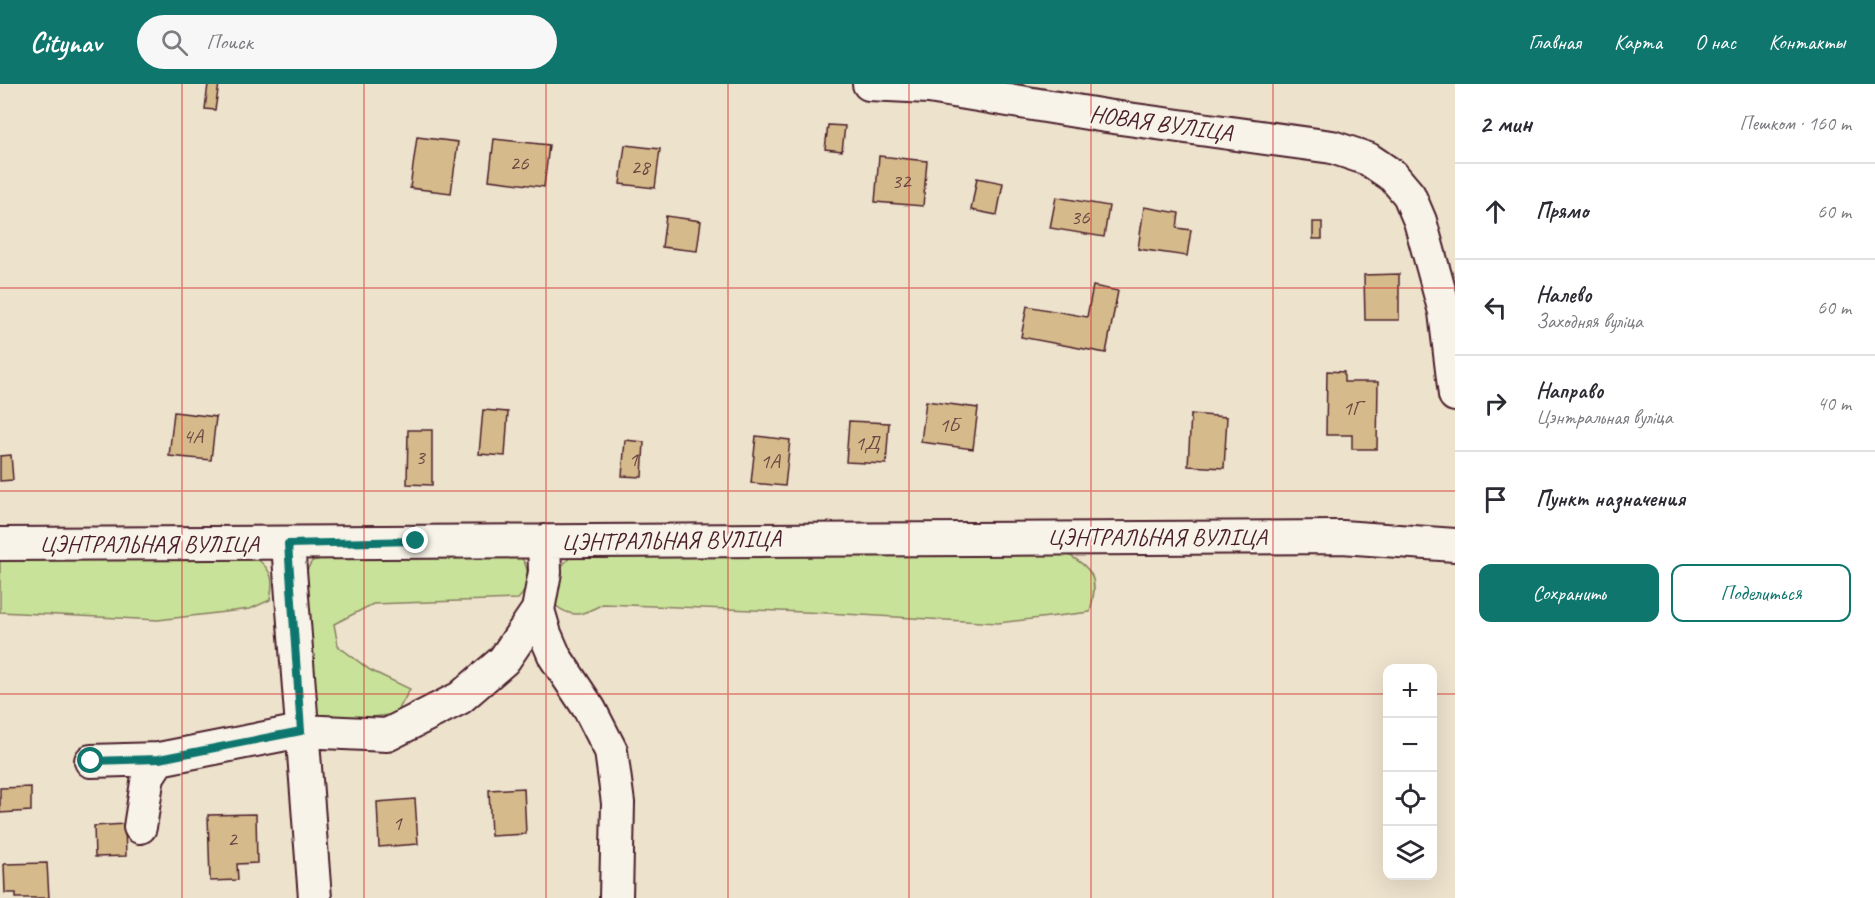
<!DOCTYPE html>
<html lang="ru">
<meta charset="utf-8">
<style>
:root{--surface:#fff;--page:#f7f7f7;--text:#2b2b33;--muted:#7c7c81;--line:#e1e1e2;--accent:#0f766e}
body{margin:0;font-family:Caveat,sans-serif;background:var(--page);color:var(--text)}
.controls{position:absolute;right:18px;bottom:18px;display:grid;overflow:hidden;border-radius:12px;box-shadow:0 6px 24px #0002}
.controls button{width:54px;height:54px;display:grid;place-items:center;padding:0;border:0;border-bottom:2px solid var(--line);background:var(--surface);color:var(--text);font:30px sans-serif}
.stop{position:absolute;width:18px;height:18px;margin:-14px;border:4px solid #0f766e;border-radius:50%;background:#fff}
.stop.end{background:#0f766e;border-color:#fff;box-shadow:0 2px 6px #0008}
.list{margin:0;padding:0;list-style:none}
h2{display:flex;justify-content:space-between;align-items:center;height:78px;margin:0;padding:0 24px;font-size:26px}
h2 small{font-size:20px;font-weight:400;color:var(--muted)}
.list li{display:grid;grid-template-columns:39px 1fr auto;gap:18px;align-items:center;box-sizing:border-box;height:96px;padding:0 24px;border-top:2px solid var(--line)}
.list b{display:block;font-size:22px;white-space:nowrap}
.list p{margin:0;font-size:20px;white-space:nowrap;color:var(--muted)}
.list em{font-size:20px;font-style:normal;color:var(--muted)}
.actions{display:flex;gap:12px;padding:18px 24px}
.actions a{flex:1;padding:14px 0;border:2px solid var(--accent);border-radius:12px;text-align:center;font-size:21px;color:var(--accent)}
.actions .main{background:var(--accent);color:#fff}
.icon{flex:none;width:33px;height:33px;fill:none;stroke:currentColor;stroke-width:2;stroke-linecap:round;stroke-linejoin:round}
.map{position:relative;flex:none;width:1455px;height:814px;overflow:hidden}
header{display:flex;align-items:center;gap:36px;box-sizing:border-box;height:84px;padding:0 30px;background:var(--accent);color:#fff}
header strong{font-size:28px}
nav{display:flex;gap:33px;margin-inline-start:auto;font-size:21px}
.search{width:420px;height:54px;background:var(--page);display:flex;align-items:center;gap:15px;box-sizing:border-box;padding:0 21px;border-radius:33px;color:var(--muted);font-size:22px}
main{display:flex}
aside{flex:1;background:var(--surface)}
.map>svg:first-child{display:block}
</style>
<header>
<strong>Citynav</strong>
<div class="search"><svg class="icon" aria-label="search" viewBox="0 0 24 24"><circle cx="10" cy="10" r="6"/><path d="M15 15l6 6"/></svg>Поиск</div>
<nav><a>Главная</a><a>Карта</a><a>О нас</a><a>Контакты</a></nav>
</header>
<main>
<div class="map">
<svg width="1455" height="814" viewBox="0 0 1455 814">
<rect width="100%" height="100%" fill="#ede2cc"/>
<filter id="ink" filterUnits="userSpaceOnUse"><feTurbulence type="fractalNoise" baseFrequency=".0167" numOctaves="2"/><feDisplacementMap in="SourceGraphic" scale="12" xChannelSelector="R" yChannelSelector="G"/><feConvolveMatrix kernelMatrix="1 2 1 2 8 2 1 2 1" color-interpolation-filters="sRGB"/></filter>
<g filter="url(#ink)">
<!-- green -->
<path fill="#c8e299" stroke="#898062" stroke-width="1.5" d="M517,469c14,12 14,34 1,46l-145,5 -39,20 4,22 32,24 40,19 -14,25 -47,6 -32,-6 -11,-142 6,-11 17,-4z
M1065,469c31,16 33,27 25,59l-92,11 -171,-10 -224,-9c-19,10 -30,16 -48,1l4,-36 12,-13z
M256,474c17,13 18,22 14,42l-20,9 -92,11 -158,-8v-51z"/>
<!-- building -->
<path fill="#d5bb8b" stroke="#4a1f2b" stroke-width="1.5" d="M208,0h11l-4,26 -10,-1z
M828,41l17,1 -3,25 -17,-2z
M417,53l41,5 -7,51 -41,-5z
M494,55l55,6 -5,42 -55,-7z
M625,61l35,4 -5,39 -35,-4z
M879,72l48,5 -4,45 -48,-4z
M977,94l26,5 -6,32 -26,-5z
M1056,113l53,9 -5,31 -54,-9z
M1144,123l35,6 -2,15 14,2 -4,26 -49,-7z
M666,132l35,5 -4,30 -35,-4z
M1313,138h9v17h-9z
M1399,190v46h-34l-1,-45z
M1093,202l25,5 -12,62 -85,-16 6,-31 60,11z
M1327,287l17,1v10h34l-1,67h-25v-14h-26z
M926,317l52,7 -5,41 -52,-7z
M483,326l25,2 -3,44 -26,-2z
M174,328l42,5 -5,43 -42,-4z
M1191,330l36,3 -3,51 -36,-2z
M849,337l40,2 -3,41 -40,-2z
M408,346h24v55l-25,-1z
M756,352l34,4 -5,46 -34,-3z
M625,356l19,2 -2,35 -20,-1z
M11,371l2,25 -13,1v-25z
M31,703v24l-31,2v-25z
M524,704l2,46 -35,2 -2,-46z
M415,715l3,45 -39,3 -2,-45z
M256,730l1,49 -20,1 1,16 -28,1 -2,-66z
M125,740l1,32 -31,1 -1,-31z
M47,779l2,35h-33v-5h-11l-1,-29z"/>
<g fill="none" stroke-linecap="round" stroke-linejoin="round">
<!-- minor casing -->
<g stroke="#4a1f2b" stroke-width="36">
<path id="minor" d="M869,0l60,3 177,29 226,31 36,12 25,17 16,19 11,26 25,91 10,83
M544,457l1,31 -7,38 7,24 10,23 35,53 21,41 7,52 -2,95
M0,460l1342,-7 113,8
M288,460l27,354
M91,677l68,-2 142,-28 86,4 73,-37 44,-38 34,-50
M140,743l8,-51 11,-17"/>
</g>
<!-- minor -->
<use href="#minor" stroke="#f7f3e8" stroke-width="32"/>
</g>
</g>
<g fill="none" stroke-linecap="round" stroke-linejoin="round" filter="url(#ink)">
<!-- route -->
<path stroke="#0f766e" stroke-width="8" d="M91,677l68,-2 142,-28 -13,-187 128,-3"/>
</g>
<!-- grid -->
<path fill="none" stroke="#d62828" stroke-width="1.5" stroke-opacity="0.55" d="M182,0v814M364,0v814M546,0v814M728,0v814M909,0v814M1091,0v814M1273,0v814M0,204h1455M0,407h1455M0,610h1388M1432,610h23"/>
<g text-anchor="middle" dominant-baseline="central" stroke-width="4.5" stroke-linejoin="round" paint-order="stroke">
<!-- number labels -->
<g font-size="21" fill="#6d4643">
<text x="519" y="79">26</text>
<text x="640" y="83">28</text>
<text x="901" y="97">32</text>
<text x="1080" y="133">36</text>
<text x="1352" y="324">1Г</text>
<text x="949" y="341">1Б</text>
<text x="193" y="352">4А</text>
<text x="867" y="359">1Д</text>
<text x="420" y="373">3</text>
<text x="633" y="375">1</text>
<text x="770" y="377">1А</text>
<text x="397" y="739">1</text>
<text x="232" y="755">2</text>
</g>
<!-- street labels -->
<g font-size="24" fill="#4a1f2b" stroke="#f7f3e8">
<text transform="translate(1161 39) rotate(8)">НОВАЯ ВУЛІЦА</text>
<text x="1157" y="453">ЦЭНТРАЛЬНАЯ ВУЛІЦА</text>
<text transform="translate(671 456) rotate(-1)">ЦЭНТРАЛЬНАЯ ВУЛІЦА</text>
<text x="149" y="460">ЦЭНТРАЛЬНАЯ ВУЛІЦА</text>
</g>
</g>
</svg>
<div class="controls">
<button>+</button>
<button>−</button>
<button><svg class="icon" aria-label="locate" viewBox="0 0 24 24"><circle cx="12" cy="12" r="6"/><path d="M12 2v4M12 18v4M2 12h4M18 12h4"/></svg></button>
<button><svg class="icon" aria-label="layers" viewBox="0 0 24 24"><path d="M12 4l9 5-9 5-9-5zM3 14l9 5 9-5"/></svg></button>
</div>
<div class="stop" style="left:91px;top:677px"></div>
<div class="stop end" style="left:416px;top:457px"></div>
</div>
<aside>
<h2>2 мин<small>Пешком · 160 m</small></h2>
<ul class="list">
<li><svg class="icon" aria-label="ahead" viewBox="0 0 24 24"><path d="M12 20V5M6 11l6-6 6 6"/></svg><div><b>Прямо</b></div><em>60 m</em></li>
<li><svg class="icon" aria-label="left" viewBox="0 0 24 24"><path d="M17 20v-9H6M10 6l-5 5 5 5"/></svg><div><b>Налево</b><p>Заходняя вуліца</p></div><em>60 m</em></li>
<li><svg class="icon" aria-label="right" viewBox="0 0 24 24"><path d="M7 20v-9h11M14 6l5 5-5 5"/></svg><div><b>Направо</b><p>Цэнтральная вуліца</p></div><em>40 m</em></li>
<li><svg class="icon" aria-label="arrive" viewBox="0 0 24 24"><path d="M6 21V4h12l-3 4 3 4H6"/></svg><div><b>Пункт назначения</b></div></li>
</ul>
<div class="actions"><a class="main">Сохранить</a><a>Поделиться</a></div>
</aside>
</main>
